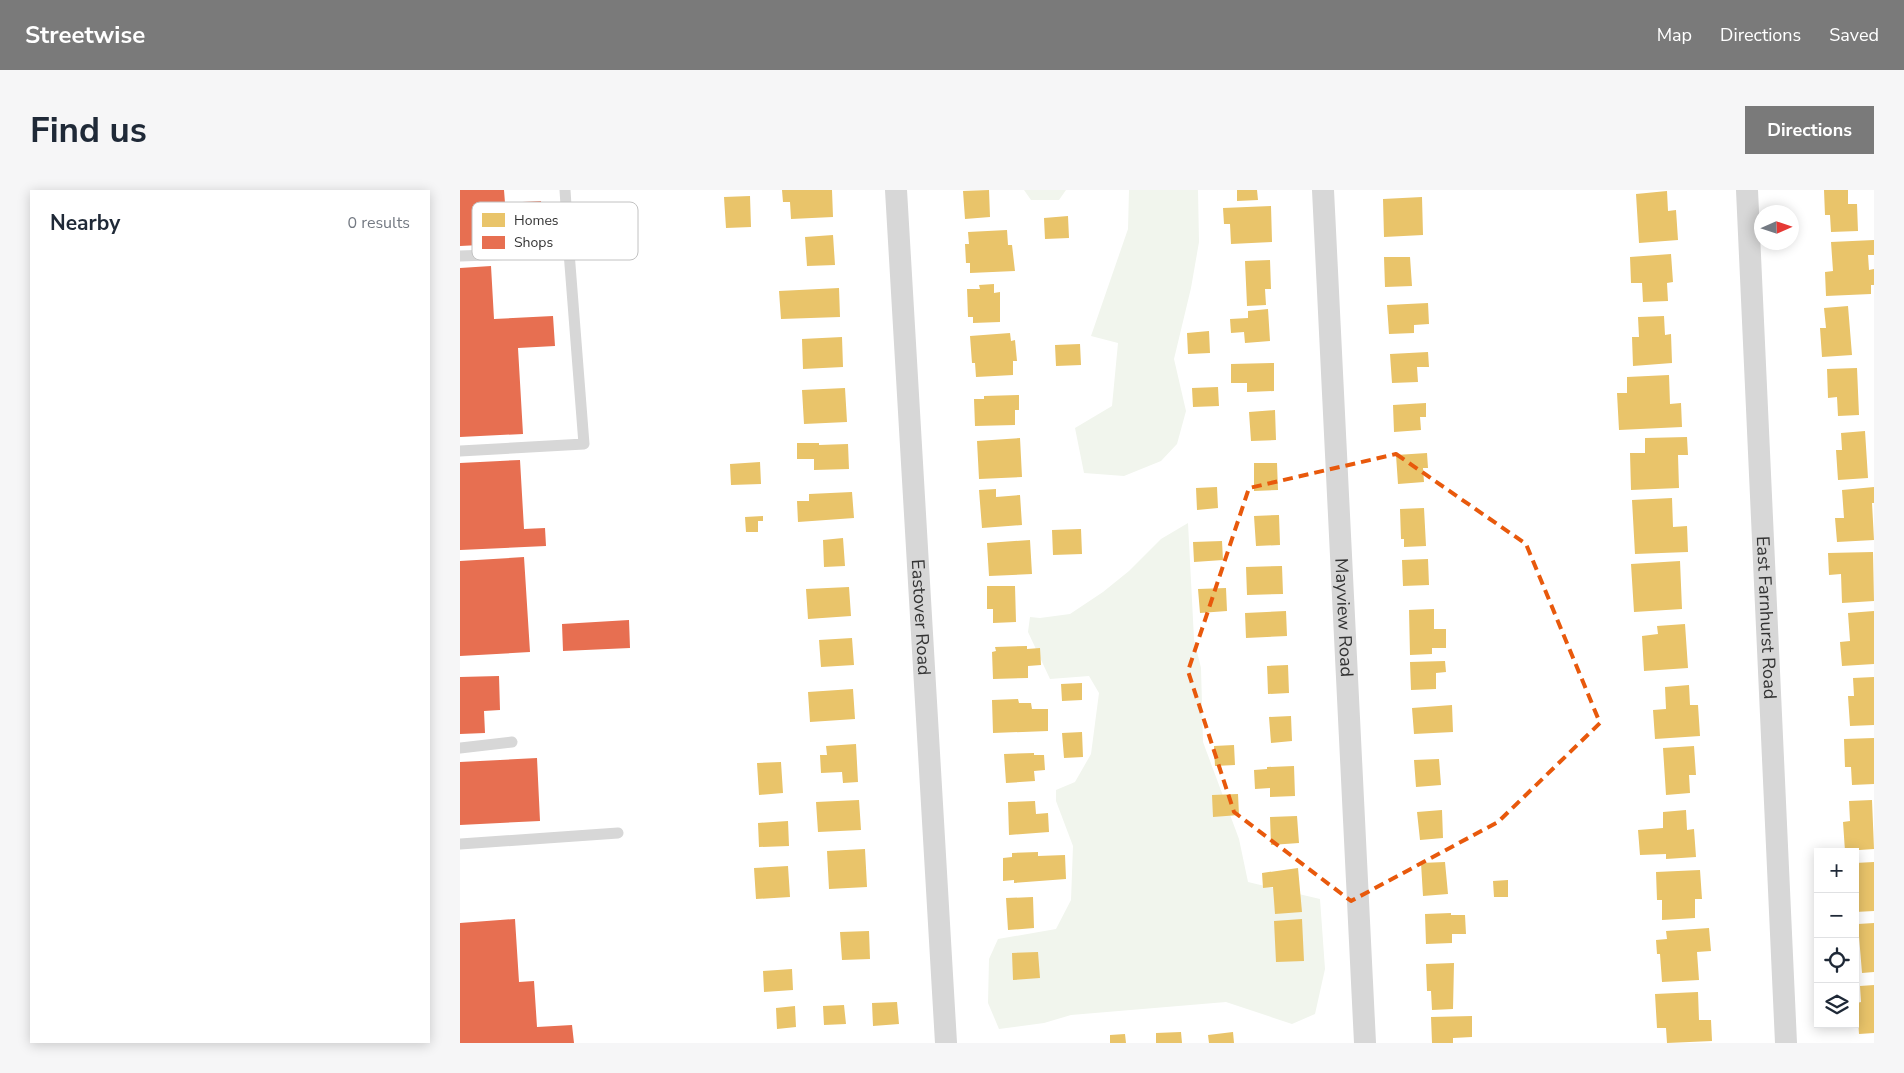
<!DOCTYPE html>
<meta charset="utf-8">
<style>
:root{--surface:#fff;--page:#f6f6f7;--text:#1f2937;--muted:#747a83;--line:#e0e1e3;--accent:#7a7a7a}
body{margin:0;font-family:"Nunito Sans",sans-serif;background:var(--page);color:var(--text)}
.controls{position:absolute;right:15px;bottom:15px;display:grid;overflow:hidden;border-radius:0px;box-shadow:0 2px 12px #0003}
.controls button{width:45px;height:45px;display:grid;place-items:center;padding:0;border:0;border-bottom:1px solid var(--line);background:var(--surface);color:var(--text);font:25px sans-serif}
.compass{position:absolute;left:1294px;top:15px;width:45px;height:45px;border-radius:50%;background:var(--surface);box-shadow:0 2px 12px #0003;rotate:87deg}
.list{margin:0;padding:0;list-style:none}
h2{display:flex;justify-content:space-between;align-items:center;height:65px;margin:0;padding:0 20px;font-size:21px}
h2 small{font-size:16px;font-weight:400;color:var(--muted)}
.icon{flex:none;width:28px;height:28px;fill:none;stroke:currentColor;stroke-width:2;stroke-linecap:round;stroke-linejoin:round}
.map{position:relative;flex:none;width:1414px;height:853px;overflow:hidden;border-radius:0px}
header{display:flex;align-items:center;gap:30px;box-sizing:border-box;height:70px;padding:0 25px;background:var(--accent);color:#fff}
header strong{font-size:24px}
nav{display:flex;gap:28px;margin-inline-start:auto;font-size:18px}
.intro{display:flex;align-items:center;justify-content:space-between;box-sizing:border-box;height:120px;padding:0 30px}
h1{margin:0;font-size:35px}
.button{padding:12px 22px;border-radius:0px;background:var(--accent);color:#fff;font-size:18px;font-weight:700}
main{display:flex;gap:30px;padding:0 30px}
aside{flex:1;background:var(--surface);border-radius:0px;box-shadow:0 2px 12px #0003}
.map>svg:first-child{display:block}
</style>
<header>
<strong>Streetwise</strong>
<nav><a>Map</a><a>Directions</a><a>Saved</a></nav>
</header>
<div class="intro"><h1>Find us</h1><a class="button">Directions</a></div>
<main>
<aside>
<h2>Nearby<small>0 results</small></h2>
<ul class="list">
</ul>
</aside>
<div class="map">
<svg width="1414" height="853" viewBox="0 0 1414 853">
<rect width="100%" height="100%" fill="#fff"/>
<!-- green -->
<path fill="#f1f5ed" d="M564,0h42l-7,10h-28z
M669,0h69l1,52 -8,46 -17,71 12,52 -9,33 -16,17 -37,15 -40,-3 -9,-45 37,-22 6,-63 -27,-7 37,-107z
M728,333l6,116 7,29 2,74 36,97 9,43 72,17 5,70 -10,45 -23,10 -66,-22 -155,13 -27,8 -45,6 -11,-26 1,-44 9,-20 58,-10 15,-29 2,-54 -17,-45v-11l19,-8 16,-28 8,-61 -10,-17 -39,3 -22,-47 2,-15 10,1 30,-4 33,-22 26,-21 32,-32z"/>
<!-- homes -->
<path fill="#e9c46a" d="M322,0h50l1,27 -42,2 -1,-17h-7z
M529,0l1,27 -25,2 -2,-28z
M777,0h20l1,10 -21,1z
M1364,0h24v14h9l1,27 -27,1 -1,-17h-5z
M1207,1l1,20 8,-1 2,30 -39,3 -3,-49z
M290,6l1,31 -25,1 -2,-31z
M962,7l1,38 -39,2 -1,-38z
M811,16l1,36 -41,2 -1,-20h-6l-1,-16z
M608,26l1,22 -24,1 -1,-21z
M547,40l1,15h4l3,26 -45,2v-10h-4l-1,-19h4l-1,-12z
M373,45l2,30 -28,1 -2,-29z
M1414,50v15h-6l1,15 5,-1v16h-3v9l-45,2 -1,-24 8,-1 -2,-29z
M1211,64l2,28 -6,1 1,18 -25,1 -1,-19h-11l-1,-26z
M924,67h26l2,29 -27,1z
M810,70l1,29h-6l1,16 -19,1 -2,-45z
M534,94v9l6,-1v30l-27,1v-6h-5l-1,-28h13l-1,-4z
M379,98l1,29 -59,2 -2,-28z
M968,113l1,21 -15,1v8l-25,1 -2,-29z
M1388,116l4,49 -30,2 -2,-29h6l-2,-20z
M808,119l2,32 -25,2 -1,-11 -13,1 -1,-14 18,-1v-7z
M1204,126l1,19 6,-1 1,29 -39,3 -1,-29h7l-1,-20z
M749,141l1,22 -22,1 -1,-21z
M550,143l1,8 4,-1 2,21h-4v14l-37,2 -1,-14h-3l-2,-27z
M382,147l1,30 -40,2 -1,-30z
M620,154l1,21 -25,1 -1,-21z
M968,162l1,15h-12l1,15 -26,1 -2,-29z
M814,173v28l-27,1v-9h-16v-19z
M1397,178l2,47 -21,1 -1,-19 -9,1 -1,-29z
M1209,185l1,29 11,-1 1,24 -63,3 -2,-37h10v-16z
M758,197l1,19 -26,1 -1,-19z
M385,198l2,34 -43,2 -2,-34z
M559,205v15h-4v15l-40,1 -1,-27h10v-3z
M966,213v14h-6l1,13 -27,2 -1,-27z
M815,220l1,30 -25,1 -2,-29z
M1405,241l3,47 -30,2 -2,-30h6l-1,-17z
M1227,247l1,18h-10l1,33 -48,2 -1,-37h15v-15z
M560,248l2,39 -43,2 -2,-38z
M337,253h22v2l29,-1 1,25 -35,1v-11h-17z
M967,263l1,15h-5l1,14 -26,2 -2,-29z
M300,272l1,22 -30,1 -1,-21z
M794,273h23l1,27 -24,1z
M757,297l1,21 -21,2 -1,-22z
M1414,297v16h-2l2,37 -37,2 -2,-24h9l-2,-28z
M536,299v8l24,-2 2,30 -40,3 -3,-38z
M392,302l2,26 -56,4 -1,-21h12v-7z
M1212,308l1,29 14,-1 1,26 -53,2 -3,-54z
M964,318l2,38 -22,1v-8h-3l-1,-30z
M819,325l1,30 -24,1 -2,-30z
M303,326v5h-5v11h-12l-1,-15z
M621,339l1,25 -29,1 -1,-25z
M383,348l2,28 -21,1 -1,-27z
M570,350l2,34 -43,2 -2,-33z
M762,351l1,19 -29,2 -1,-20z
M1413,362l1,49 -32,2 -1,-29 -12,1 -1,-22z
M968,369l1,26 -26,1 -1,-26z
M1220,371l2,48 -48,3 -3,-48z
M822,376l1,28 -36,1 -1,-28z
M527,396h28l1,36 -23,1v-14h-6z
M389,397l2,29 -43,3 -2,-30z
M766,398l1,23 -27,2 -2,-24z
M974,419v20h12v19h-14v6l-22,1 -1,-45z
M826,421l1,25 -41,2 -1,-25z
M1414,421v53l-32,2 -2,-24 10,-1 -2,-28z
M1225,434l3,44 -44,3 -2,-35 16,-2 -1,-8z
M392,448l2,27 -33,2 -2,-27z
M567,456v3l13,-1 1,17 -13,1v12l-35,1 -1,-27 4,-1 -1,-4z
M985,471l1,11 -10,1v16l-25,1 -1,-28z
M828,475l1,28 -21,1 -1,-28z
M1414,487v48l-24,1 -2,-30h6l-1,-18z
M622,493v17l-20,1 -1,-17z
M1229,495l1,20h8l2,31 -45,3 -2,-29 13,-1 -1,-22z
M393,499l2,30 -45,3 -2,-30z
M558,509l1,4h12l1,6h16v22l-55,2 -1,-33z
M992,515l1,27 -39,2 -2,-26z
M831,526l1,25 -21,2 -2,-26z
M622,542l1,25 -19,1 -2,-25z
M1414,548v46l-22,1 -1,-18h-6l-1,-28z
M396,554l2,38 -15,1 -1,-11 -21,1 -1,-18h7l-1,-9z
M774,555l1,20 -20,1 -1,-20z
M1234,556l2,29h-7l1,18 -24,2 -3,-47z
M574,563v2h10l1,15 -11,1 1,10 -29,2 -2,-29z
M979,569l2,26 -25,2 -2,-27z
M321,572l2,31 -24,2 -2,-32z
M834,576l1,30 -25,1v-9l-15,1 -1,-19 13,-1v-2z
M778,604l1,21 -26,2 -1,-22z
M399,610l2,30 -43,2 -2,-30z
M1412,610l2,49 -29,2 -2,-29 7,-1 -1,-20z
M575,611l1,13 12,-1 1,19 -40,3 -1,-33z
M982,620l1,28 -23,2 -3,-28z
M1226,620l1,20 7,-1 2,28 -30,2v-5l-26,1 -2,-25 25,-2v-16z
M837,626l2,27 -28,2 -1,-28z
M328,631l1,25 -30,1 -1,-24z
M405,659l2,38 -38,2 -2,-38z
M578,662v4l27,-1 1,24 -52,4v-3l-11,1v-23l9,-1v-4z
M985,672l3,32 -25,2 -2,-33z
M1414,672v49l-19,1v-49z
M328,676l2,31 -34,2 -2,-31z
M838,678l4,44 -27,2 -2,-27 -10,1 -1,-15z
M1240,680l2,29h-7v19l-33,2v-20h-5l-1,-28z
M1048,690v17h-14l-1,-16z
M573,707l1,31 -26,2 -2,-32z
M991,723v2h14l1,19h-14v9l-26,1 -1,-30z
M842,729l2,42 -28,1 -2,-41z
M1414,733v49l-12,1 -4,-49z
M1249,738l2,23 -14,1 2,28 -37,2 -2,-28h-3l-1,-14 11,-1 -1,-8z
M409,741l1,28 -28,1 -2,-28z
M578,762l2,26 -27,2 -1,-27z
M994,773l-1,46 -21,1 -1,-19h-4l-1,-27z
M332,779l1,21 -29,2 -1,-21z
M1414,795v48l-15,1 -2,-31 4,-1 -1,-16z
M1238,802l1,28h12l1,21 -45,2 -1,-15h-9l-2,-34z
M437,812l2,22 -26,2 -1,-23z
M384,815l2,19 -22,1 -1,-19z
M335,816l1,21 -19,2 -1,-21z
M1012,826v21l-19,1v5h-21l-1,-26z
M721,842l1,11h-26v-10z
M773,842l1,11h-25l-1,-8z
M665,844l1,9h-16v-8z"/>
<!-- shops -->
<path fill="#e76f51" d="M0,0h44l1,13 36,-2 3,41 -84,4z
M31,76l3,53 59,-3 2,30 -37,2 5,86 -63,3v-169z
M60,270l4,69 21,-1 1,18 -86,4v-87z
M64,367l6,95 -70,4v-95z
M169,430l1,28 -67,3 -1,-27z
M39,486l1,34 -16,1 1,22 -25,1v-57z
M77,568l3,63 -80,4v-63z
M55,729l4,63 15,-1 3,46 35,-2 2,18h-114v-120z"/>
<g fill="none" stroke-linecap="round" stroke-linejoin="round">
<!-- service -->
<path stroke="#d7d7d7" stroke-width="11" d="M105,0l4,62
M0,66l109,-4 15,192 -124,7
M0,558l52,-6
M0,654l158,-11"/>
<!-- minor -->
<g stroke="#d7d7d7" stroke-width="22">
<path id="s1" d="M436,0l50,853"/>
<path id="s2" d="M863,0l42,853"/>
<path id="s3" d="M1287,0l39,853"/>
</g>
</g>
<!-- marked area -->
<path fill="none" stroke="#e8590c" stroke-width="4" stroke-dasharray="10 6" stroke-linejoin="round" d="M936,264l130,90 74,179 -102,99 -147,79 -117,-89 -46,-141 61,-183z"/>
<g text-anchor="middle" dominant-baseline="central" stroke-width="5" stroke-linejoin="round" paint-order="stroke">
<!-- street labels -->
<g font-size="18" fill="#333" stroke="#fff">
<text stroke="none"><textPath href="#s1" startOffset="428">Eastover Road</textPath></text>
<text stroke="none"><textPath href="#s2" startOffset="428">Mayview Road</textPath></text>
<text stroke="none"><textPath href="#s3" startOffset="428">East Farnhurst Road</textPath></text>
</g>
</g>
<!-- legend -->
<rect x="12" y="12" width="166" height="58" rx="8" fill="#fff" stroke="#c2c2c2" stroke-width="1"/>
<rect x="22" y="23" width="23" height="14" fill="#e9c46a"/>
<rect x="22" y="46" width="23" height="13" fill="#e76f51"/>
<g font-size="14" fill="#333">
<text x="54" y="35">Homes</text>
<text x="54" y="57">Shops</text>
</g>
</svg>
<div class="controls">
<button>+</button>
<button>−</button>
<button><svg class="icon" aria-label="locate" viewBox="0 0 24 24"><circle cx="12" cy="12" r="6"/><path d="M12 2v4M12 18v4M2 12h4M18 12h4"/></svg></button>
<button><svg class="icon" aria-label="layers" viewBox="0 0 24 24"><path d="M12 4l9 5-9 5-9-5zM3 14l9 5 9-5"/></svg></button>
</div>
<svg class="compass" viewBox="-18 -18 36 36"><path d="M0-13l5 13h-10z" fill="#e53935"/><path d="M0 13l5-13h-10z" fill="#747a83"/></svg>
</div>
</main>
